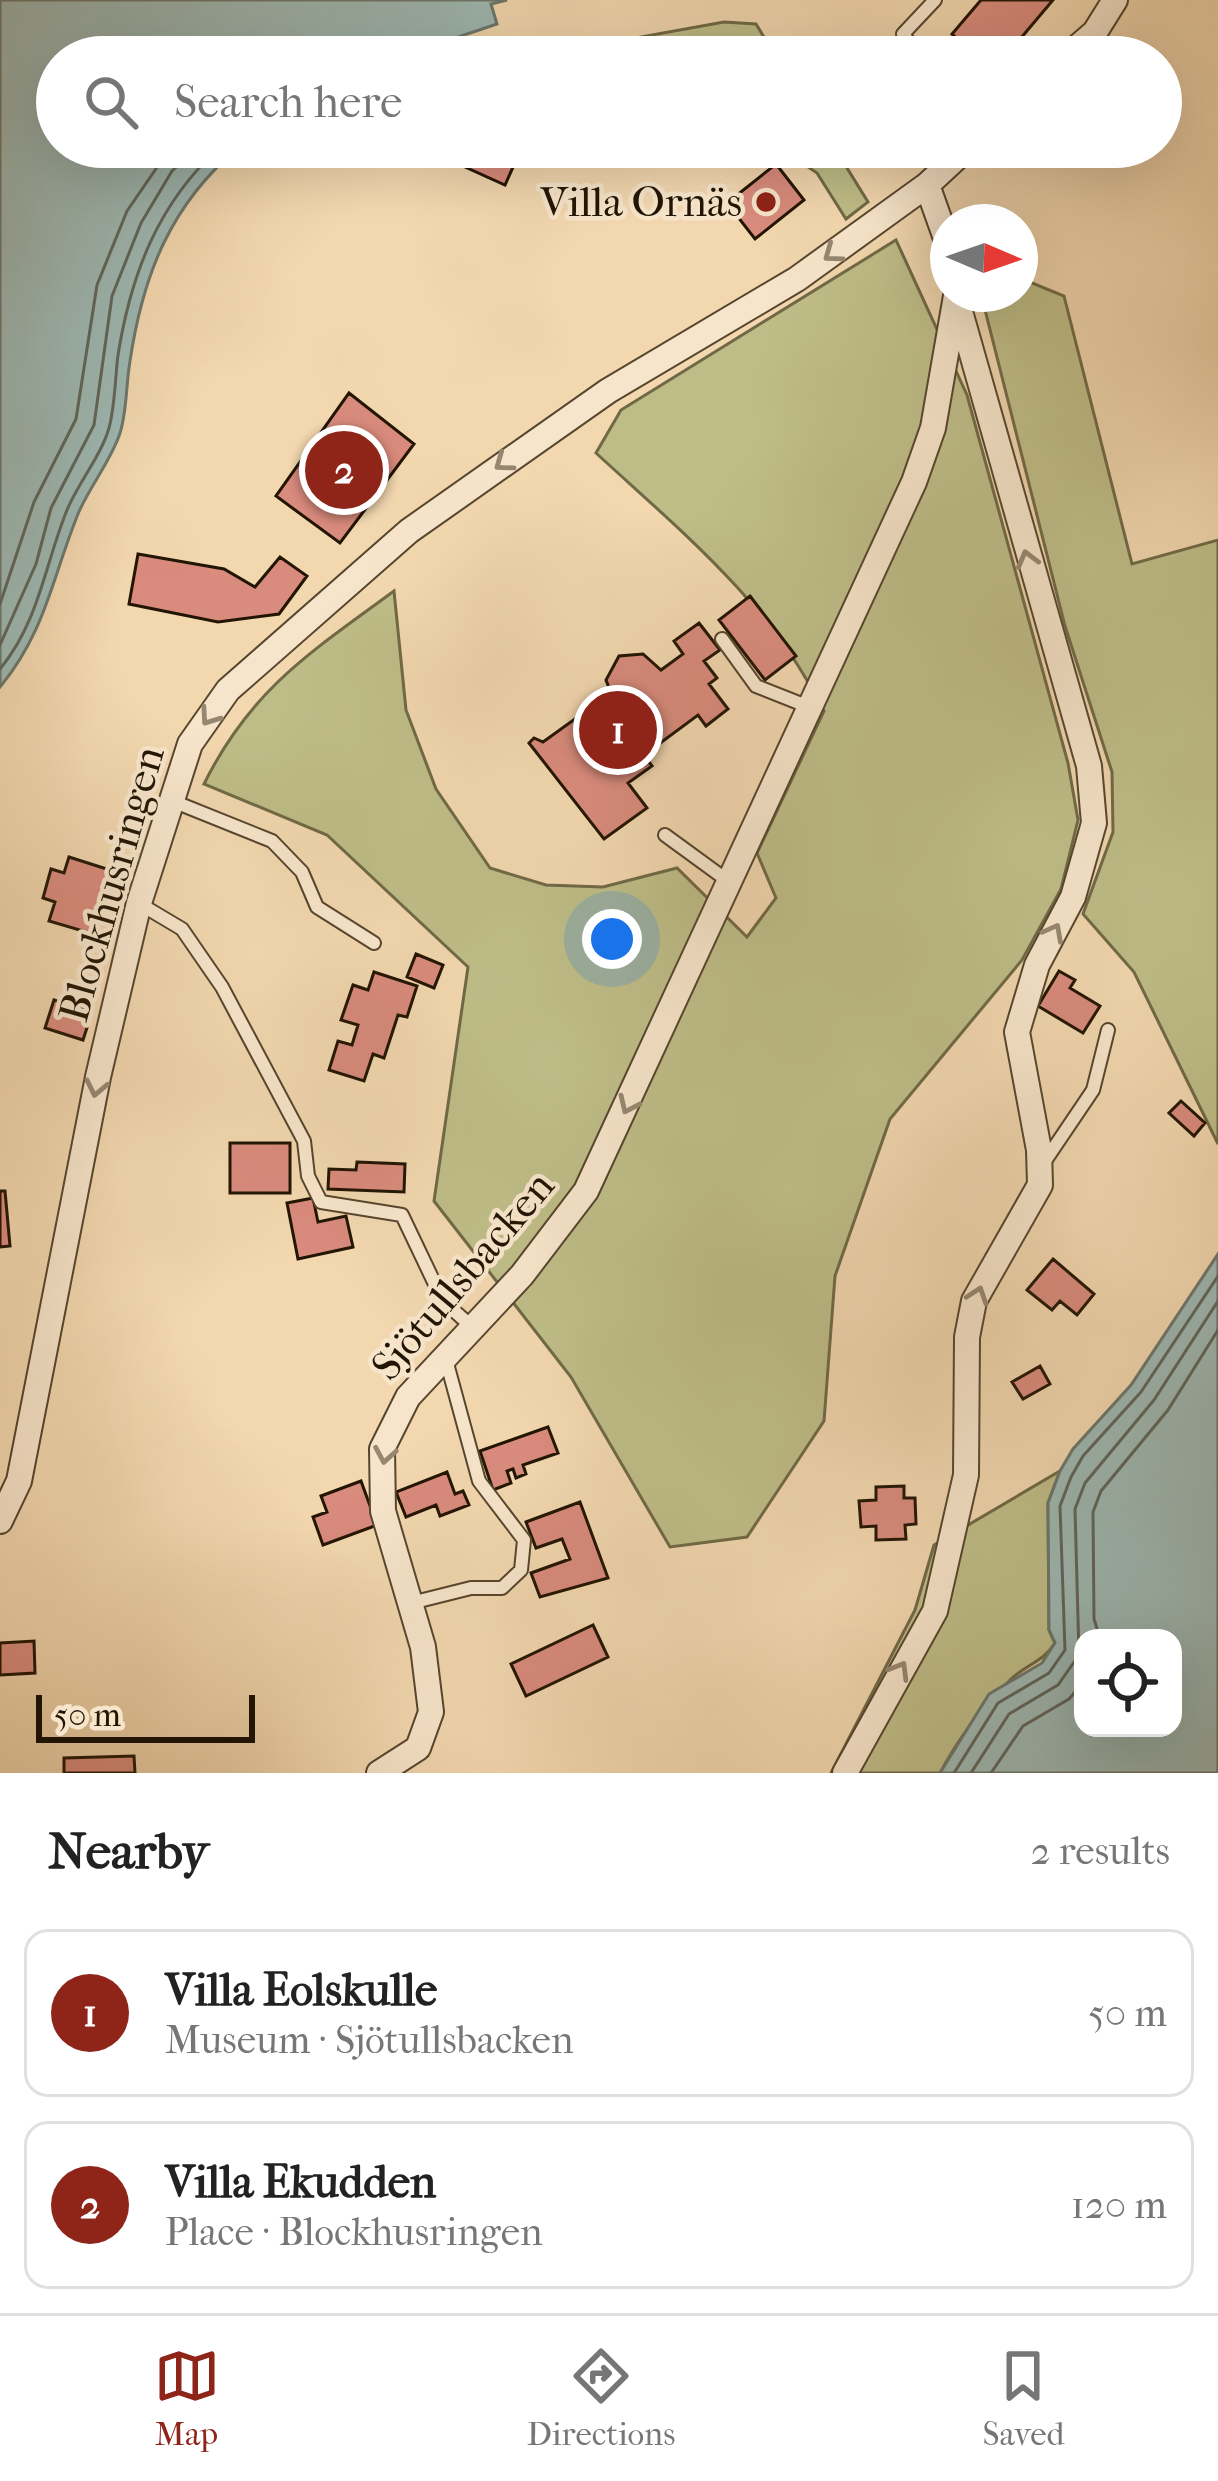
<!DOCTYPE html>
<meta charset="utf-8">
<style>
:root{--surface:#fff;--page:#f2f2f2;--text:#222;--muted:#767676;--line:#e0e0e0;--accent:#8f2418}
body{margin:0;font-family:"IM FELL French Canon",serif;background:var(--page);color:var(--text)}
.controls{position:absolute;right:36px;bottom:36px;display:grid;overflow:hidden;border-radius:24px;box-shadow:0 12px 48px #0002}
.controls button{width:108px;height:108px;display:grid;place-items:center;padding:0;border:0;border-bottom:3px solid var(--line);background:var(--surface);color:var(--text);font:60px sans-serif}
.compass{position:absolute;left:930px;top:204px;width:108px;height:108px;border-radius:50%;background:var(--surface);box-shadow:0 12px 48px #0002;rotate:92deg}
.scale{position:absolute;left:36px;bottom:30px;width:219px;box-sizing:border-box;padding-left:12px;border:6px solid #221503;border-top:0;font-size:33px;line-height:42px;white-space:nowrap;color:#221503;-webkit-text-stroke:9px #f7e5cb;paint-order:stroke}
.you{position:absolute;left:612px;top:939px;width:42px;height:42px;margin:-30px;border:9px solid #fff;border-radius:50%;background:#1a73e8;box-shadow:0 0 0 18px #1a73e833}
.badge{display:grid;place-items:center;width:78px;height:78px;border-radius:50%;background:var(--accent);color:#fff;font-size:39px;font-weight:700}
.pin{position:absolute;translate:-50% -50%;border:6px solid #fff;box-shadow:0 3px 12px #0006}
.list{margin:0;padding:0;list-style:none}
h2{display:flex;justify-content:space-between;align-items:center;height:156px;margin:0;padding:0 48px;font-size:51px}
h2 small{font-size:39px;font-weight:400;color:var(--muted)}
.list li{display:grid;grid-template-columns:78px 1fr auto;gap:36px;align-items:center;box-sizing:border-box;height:168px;margin:0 24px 24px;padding:0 24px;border:3px solid var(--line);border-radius:24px}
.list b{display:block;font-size:45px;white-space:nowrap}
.list p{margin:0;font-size:39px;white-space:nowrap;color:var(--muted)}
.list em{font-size:39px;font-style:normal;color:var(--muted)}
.icon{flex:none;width:66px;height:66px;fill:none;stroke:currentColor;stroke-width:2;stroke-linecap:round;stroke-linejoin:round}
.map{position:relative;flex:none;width:1218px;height:1773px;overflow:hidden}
.search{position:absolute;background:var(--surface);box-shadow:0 12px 48px #0002;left:36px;right:36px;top:36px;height:132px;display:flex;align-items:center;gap:30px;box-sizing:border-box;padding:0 42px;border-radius:66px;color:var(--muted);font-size:45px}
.sheet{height:540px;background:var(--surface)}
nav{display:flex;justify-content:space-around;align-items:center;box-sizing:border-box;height:168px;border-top:3px solid var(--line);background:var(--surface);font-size:33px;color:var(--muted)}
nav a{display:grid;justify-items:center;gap:6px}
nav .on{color:var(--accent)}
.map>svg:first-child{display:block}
</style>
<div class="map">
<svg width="1218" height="1773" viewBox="0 0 1218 1773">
<rect width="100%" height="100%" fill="#f2d7af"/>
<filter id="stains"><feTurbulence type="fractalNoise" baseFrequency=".00167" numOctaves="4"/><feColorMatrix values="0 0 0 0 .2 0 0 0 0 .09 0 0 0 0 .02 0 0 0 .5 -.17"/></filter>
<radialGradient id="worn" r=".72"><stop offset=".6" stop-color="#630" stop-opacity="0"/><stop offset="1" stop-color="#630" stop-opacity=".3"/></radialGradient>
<!-- green -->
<path fill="#bebd88" stroke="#706946" stroke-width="3" d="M724,22l32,2 20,33h-128l-24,-17z
M779,147h55l34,55 -22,17 -29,-46z
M896,240l71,155 101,368 10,57 -17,69 -39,71 -132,159 -55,157 -11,145 -77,116 -77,10 -99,-170 -137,-176 34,-234 -141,-132 -123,-51c47,-95 107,-132 190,-193l12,119 30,79 54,79 56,17 57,2 74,-19 70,69 29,-39 -19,-45 67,-142c-53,-107 -141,-178 -228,-258l25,-43z
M1020,278l44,18 68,268 86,-24v604l-84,-172 -51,-58 30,-82 -1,-60 -47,-146 -84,-332h39z
M1060,1471l-12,32 1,127 6,13c-13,20 -28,21 -44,36 -28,27 -53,60 -71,94h-109l84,-163 19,-65z"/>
<!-- water -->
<path fill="#9db8b3" stroke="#6c776d" stroke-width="3" fill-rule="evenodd" d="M0,0h507l-16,4 6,20 -98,33h-342v90h182c-68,57 -96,127 -109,214 -4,23 -3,50 -10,72 -9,28 -31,54 -42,81 -26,64 -32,117 -78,173z
M1218,1254v519h-278l49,-79 53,-31 13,-20 -6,-13 -1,-127 12,-32 13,-22 58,-64zM1173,1638v90h-90v-90z"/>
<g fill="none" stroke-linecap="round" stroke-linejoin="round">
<!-- shore -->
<path stroke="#60665b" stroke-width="3" d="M0,604l34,-102 42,-83 21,-134 30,-74 44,-64
M0,645l36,-81 15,-56 43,-83 18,-129 29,-73 31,-52 26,-24
M0,669c39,-47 45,-105 67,-159 11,-27 34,-54 42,-82 6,-22 6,-49 9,-73 13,-81 40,-152 102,-208
M1100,1638l-6,-19 -1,-107 8,-21 67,-81 50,-80
M954,1773l44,-70 51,-30 16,-23 -5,-144 11,-29 12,-21 58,-64 77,-116
M971,1773l38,-59 49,-29 21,-30 -4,-146 10,-26 69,-83 64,-99
M991,1773l32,-47 46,-27 14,-16"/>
</g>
<!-- building -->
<path fill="#d98b7d" stroke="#221503" stroke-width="3" d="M981,0h72l-48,57h-27l-26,-23z
M472,147h50l-17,38 -42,-19z
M776,164l28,36 -49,39 -28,-36z
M349,393l65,51 -74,99 -64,-47z
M138,554l86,15 31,18 25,-30 27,19 -28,38 -61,8 -89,-18z
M750,596l46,60 -31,24 -46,-60z
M699,623l21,27 -16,11 13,17 -8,6 19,25 -22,17 -8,-11 -54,40 8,11 -24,17 19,25 -43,31 -75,-96 5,-5 9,4 36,-26 7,10 29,-23 -9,-23 13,-24 24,-2 18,16 22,-16 -9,-13z
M69,857l44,14 -20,63 -44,-13 6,-19 -12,-4 8,-29 13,4z
M416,954l27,11 -9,23 -27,-11z
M1059,971l16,9 -5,8 30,18 -17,27 -45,-27z
M374,972l43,14 -10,31 -9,-2 -14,43 -11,-4 -9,27 -35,-11 9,-29 14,4 6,-20 -17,-5 12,-35 15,5z
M54,1000l38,12 -9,28 -38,-12z
M1181,1101l24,22 -11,13 -25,-23z
M230,1143h60v50h-60z
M357,1162l48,2 -1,28 -76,-3 1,-20 27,1z
M0,1191h5l5,55 -10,1z
M313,1198l5,24 28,-6 7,31 -55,12 -11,-56z
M1053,1259l41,35 -17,21 -17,-14 -8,9 -25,-20z
M1040,1366l10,18 -27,15 -11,-17z
M548,1427l10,26 -35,12 3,9 -10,4 -3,-9 -6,2 4,12 -18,7 -13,-39z
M447,1472l8,22 8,-3 6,14 -29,11 -4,-11 -30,12 -10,-25z
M361,1481l16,44 -54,20 -10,-28 14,-5 -6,-16z
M904,1486v12h11l1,26 -11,1 1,14 -30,1v-14l-15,1 -2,-26 17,-1v-13z
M580,1502l28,76 -68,19 -9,-24 39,-14 -8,-20 -26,9 -10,-26z
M593,1625l15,32 -82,39 -15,-32z
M34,1641l1,32 -35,2v-32z
M134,1756l1,17h-71v-15z"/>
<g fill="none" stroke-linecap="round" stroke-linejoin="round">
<!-- lane casing -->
<g stroke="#56462e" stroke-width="16">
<path id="lane" d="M920,57l-17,-23 32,-34
M722,639l34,47 53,21
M170,800l102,41 30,31 15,35 57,36
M665,835l63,46
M140,904l42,25 40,58 82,154 4,35 13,26 81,13 41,86 27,24
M1043,1164l50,-74 15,-60
M411,1603l60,-15h31l19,-18 3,-30 -45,-59 -34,-125"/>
</g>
<!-- street casing -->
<g stroke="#56462e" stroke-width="28">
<path id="street" d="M1066,57l29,-25 20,-32
M927,185l21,59
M0,1521l19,-40 79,-404 41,-174 51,-159 38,-54 181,-159 199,-140 189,-112 130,-94 41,-38
M379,1773l39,-25 13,-36 -8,-65 -40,-136 -1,-62 26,-52 114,-122 64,-84 328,-709 19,-54 23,-132
M845,1773l90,-162 31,-136 1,-138 7,-36 66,-116 -1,-35 -22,-118 20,-67 36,-68 21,-74 -5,-57 -130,-458"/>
</g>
<!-- lane -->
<use href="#lane" stroke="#f7e5cb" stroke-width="12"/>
<!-- street -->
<use href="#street" stroke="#f7e5cb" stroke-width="24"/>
</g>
<!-- one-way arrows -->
<defs><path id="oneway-chevron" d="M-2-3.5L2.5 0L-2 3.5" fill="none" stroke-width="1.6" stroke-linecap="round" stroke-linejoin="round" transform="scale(3)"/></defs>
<g stroke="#978771">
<use href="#oneway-chevron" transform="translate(832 254) rotate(144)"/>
<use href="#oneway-chevron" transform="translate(503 463) rotate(144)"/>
<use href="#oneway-chevron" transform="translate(1027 559) rotate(-105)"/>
<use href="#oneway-chevron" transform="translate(209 717) rotate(125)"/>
<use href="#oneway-chevron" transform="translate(1054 932) rotate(-62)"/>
<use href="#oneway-chevron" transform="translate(96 1088) rotate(102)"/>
<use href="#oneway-chevron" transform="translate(628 1105) rotate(115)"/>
<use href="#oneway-chevron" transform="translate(978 1295) rotate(-71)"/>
<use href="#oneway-chevron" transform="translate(385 1455) rotate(100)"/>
<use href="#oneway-chevron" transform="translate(900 1670) rotate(-59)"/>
</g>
<!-- markers -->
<circle fill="#8f2418" stroke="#f7e5cb" stroke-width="4.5" cx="766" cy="202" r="12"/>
<g text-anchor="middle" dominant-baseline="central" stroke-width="9" stroke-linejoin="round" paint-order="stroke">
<!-- poi labels -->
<g font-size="42" fill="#221503" stroke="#f7e5cb" text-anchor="end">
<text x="742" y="202">Villa Ornäs</text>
</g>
<!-- street labels -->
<g font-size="42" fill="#221503" stroke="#f7e5cb">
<text transform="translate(112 884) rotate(-74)">Blockhusringen</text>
<text transform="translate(463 1276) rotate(-50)">Sjötullsbacken</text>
</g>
</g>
<rect width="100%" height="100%" filter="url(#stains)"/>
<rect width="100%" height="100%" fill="url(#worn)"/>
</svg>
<div class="controls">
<button><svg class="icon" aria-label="locate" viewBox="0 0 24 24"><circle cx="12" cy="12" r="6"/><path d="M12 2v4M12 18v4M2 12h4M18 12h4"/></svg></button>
</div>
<svg class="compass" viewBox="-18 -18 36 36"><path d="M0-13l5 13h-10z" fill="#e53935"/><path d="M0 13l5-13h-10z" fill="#767676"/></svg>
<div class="scale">50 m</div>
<div class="you"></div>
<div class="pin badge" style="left:618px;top:730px">1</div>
<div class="pin badge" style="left:344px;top:470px">2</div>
<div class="search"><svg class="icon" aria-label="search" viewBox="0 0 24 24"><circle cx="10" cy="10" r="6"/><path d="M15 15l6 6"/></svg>Search here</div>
</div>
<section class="sheet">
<h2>Nearby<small>2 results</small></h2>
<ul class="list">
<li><span class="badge">1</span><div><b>Villa Eolskulle</b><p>Museum · Sjötullsbacken</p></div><em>50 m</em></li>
<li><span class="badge">2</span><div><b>Villa Ekudden</b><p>Place · Blockhusringen</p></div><em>120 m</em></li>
</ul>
</section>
<nav>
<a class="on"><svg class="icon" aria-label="map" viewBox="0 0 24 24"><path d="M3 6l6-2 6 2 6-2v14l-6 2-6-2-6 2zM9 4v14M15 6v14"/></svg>Map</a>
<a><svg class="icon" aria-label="directions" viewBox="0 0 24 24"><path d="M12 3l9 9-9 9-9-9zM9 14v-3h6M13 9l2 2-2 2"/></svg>Directions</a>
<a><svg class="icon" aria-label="saved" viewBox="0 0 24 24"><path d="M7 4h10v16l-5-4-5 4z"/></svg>Saved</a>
</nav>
